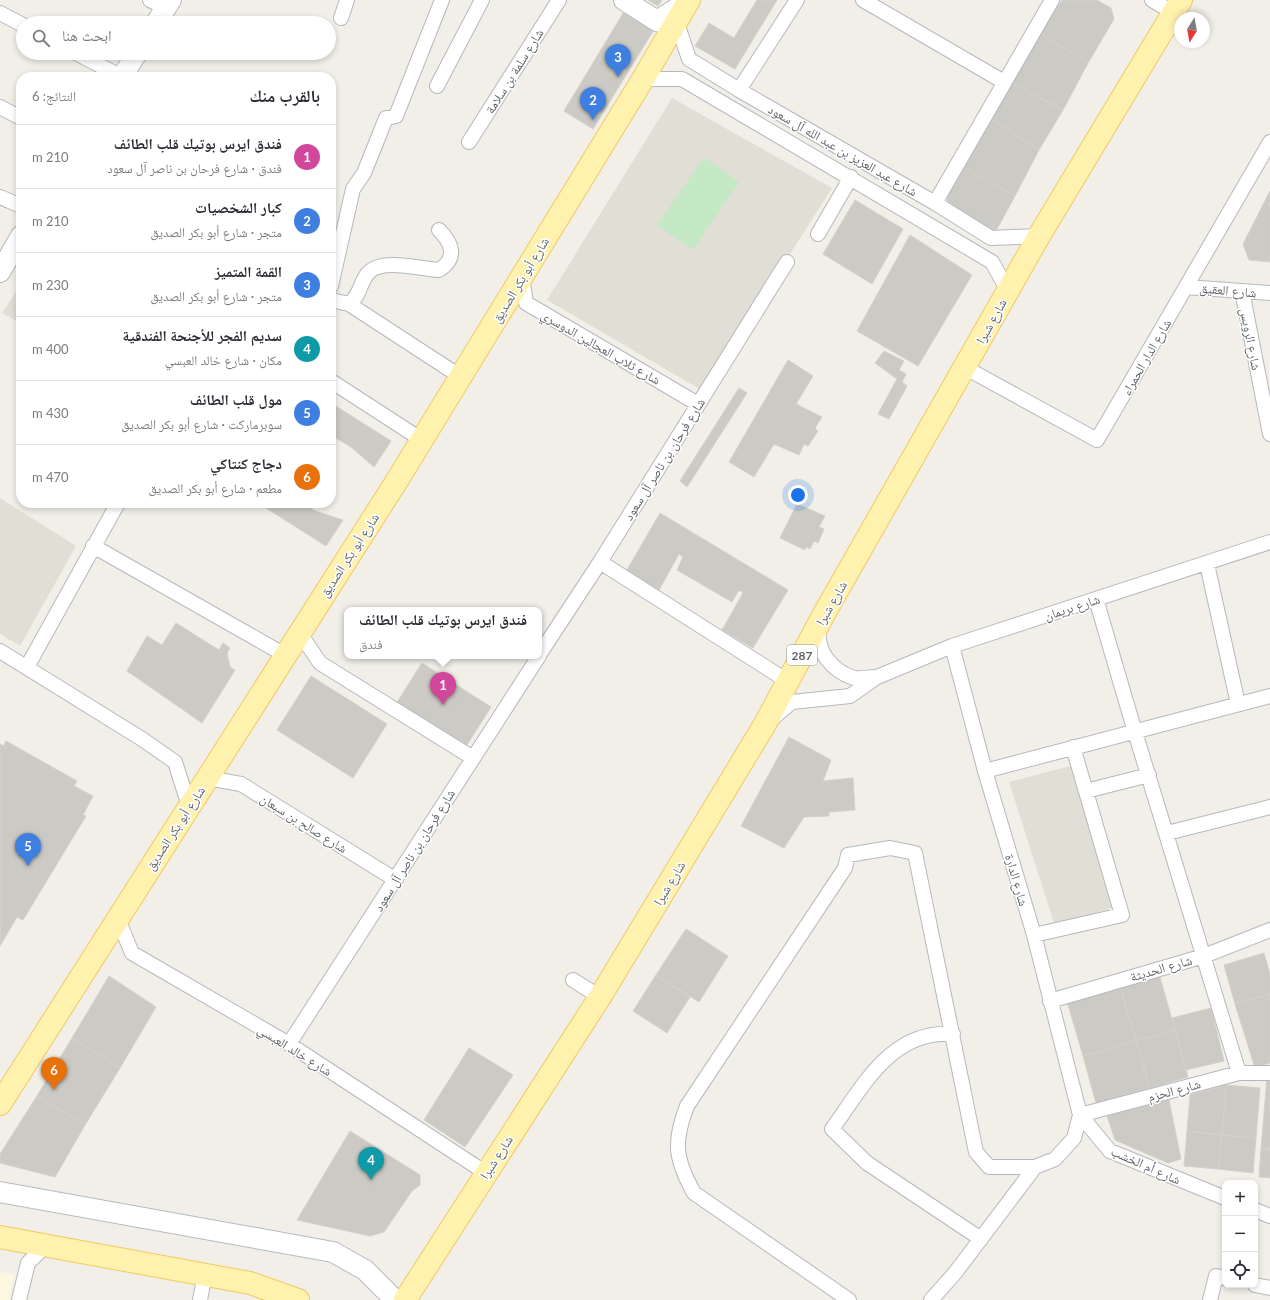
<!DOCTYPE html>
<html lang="ar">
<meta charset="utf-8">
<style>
:root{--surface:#fff;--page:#f2f2f3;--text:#2b2b33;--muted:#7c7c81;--line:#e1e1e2;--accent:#ea4335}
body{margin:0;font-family:Lato,"Noto Naskh Arabic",sans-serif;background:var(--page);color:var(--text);direction:rtl}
.controls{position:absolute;right:12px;bottom:12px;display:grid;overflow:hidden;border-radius:8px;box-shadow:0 2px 6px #0003}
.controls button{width:36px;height:36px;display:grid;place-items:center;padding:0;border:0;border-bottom:1px solid var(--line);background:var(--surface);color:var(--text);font:20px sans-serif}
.compass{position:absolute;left:1174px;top:12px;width:36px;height:36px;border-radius:50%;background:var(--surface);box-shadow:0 2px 6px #0003;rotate:191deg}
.you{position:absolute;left:798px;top:495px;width:14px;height:14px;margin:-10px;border:3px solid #fff;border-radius:50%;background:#1a73e8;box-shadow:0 0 0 6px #1a73e833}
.badge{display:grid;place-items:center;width:26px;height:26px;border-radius:50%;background:var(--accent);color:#fff;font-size:13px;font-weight:700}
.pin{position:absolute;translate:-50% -33px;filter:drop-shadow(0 1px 2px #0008)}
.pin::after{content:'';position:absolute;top:21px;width:14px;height:12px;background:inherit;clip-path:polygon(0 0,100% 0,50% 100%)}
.popup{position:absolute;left:344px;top:607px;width:198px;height:52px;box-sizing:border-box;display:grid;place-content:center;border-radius:8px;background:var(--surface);filter:drop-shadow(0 1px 3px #0005);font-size:13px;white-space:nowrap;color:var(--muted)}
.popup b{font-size:15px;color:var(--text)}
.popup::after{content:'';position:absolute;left:50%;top:100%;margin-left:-8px;border:8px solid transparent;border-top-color:var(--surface)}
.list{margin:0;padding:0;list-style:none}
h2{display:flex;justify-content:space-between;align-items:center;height:52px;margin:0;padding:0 16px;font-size:17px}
h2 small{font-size:13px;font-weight:400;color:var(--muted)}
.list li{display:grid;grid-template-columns:26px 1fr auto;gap:12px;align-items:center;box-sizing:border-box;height:64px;padding:0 16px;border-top:1px solid var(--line)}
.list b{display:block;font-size:15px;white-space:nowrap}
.list p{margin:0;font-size:13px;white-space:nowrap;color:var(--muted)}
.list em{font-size:13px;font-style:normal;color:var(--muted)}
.icon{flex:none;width:22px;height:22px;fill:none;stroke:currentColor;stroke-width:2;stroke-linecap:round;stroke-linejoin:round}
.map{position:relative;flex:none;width:1270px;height:1300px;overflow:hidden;direction:ltr}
.search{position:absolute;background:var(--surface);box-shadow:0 2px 6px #0003;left:16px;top:16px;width:320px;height:44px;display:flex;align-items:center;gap:10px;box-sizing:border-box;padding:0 14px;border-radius:22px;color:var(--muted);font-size:15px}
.panel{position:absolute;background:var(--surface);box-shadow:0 2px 6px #0003;left:16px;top:72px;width:320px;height:436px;border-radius:16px;direction:rtl}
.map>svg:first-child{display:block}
</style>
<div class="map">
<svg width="1270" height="1300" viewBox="0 0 1270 1300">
<rect width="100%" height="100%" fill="#f1efe8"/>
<!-- commercial -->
<path fill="#fef7e0" d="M0,1272l14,2 -5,26h-9z"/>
<!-- education -->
<path fill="#e1ded6" d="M672,98l160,90 -129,203 -156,-91z
M21,284v39l-19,-10z
M0,498l76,48 -56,100 -20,-12z
M1074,765l39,141 -4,3 -52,16 -3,-2 -45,-141z"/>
<!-- green -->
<path fill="#c5e8c5" d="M704,157l35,25 -46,68 -36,-25z"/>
<!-- building -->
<path fill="#cccac5" stroke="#d6d1c6" d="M648,0h14l-4,6z
M757,0h20l-42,69 -40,-23 14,-23 25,15z
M1062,0h35l14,8 3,11 -26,44 -49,-30z
M625,10l30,18 -62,101 -29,-18z
M1039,33l49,30 -25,47 -52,-28z
M1011,82l52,28 -24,40 -49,-32z
M990,118l49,32 -24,46 -53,-30z
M962,166l53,30 -18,33 -8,1 -40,-24 -3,-11z
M1270,191v71l-21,-2 -6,-16z
M855,200l48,29 -31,55 -49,-30z
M910,235l62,40 -54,91 -61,-35z
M884,351l20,10 -5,9 7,4 -4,8 5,4 -18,33 -11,-5 19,-35 -22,-16z
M788,360l25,16 -17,28 26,13 -7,11 3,3 -10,15 -4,-2 -5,11 -25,-11 -20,33 -25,-15z
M739,388l8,5 -60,94 -7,-6z
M331,403l60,38 -17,26 -23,-20 -20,-12z
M258,503h45l12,8 28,9 -17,26z
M797,504l28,12 -6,11 5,2 -6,14 -4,-2 -4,8 -4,-2 -1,3 -25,-12z
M660,513l128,77 -35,58 -31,-18 21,-37 -4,-3 -7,12 -55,-32 6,-13 -4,-3 -20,36 -20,-9 -12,-11z
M176,623l43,27 4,-7 7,5 -3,5 3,14 5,3 -33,53 -75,-52 20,-35 15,9z
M422,663l69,44 -26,41 -69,-44z
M311,676l76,48 -34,54 -76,-48z
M789,737l42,23 -8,21 30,-3 2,32 -26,2v4l-25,1 -20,31 -43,-22z
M6,741l71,40 -3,5 19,10 -10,19 3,1 -63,104 -6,-3 -17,29v-202l4,2z
M686,929l42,27 -29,46 -43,-27z
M1264,953l6,21v20l-35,10 -11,-39z
M1159,974l16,56 -39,11 -16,-55z
M656,975l34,22 -23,36 -34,-22z
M109,976l47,31 -36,61 -48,-30z
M1120,986l16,55 -53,15 -16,-55z
M1270,994v69l-15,5 -20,-64z
M1211,1008l13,53 -38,9 -14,-52z
M1175,1030l13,47 -38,11 -14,-47z
M72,1038l48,30 -35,57 -48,-29z
M1136,1041l14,47 -54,15 -13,-47z
M469,1048l44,27 -48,72 -41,-27z
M1267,1078l3,1v70h-9z
M1226,1085l34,3 -4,50 -34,-3z
M1226,1085l-4,50 -35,-4 3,-36z
M37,1096l48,29 -30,52 -55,-14v-9z
M1169,1100l12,59 -13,4 -53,-23 -8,-24z
M350,1131l70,44v10l-8,6 -28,41 -14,4 -73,-16z
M1187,1131l35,4 -4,34 -34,-3z
M1222,1135l34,3 -3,35 -35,-4z
M1261,1149h9v29l-11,-1z"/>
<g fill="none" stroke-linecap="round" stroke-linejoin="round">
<!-- street casing -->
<g stroke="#b5b8bc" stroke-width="16">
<path id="street" d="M150,0l16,8
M863,0l141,82
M1152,0l22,13
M0,13l23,12
M341,18l6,-18
M676,20l13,39 50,31 196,113 56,35 48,-2
M76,53l46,24
M643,79h39l310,183 16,29
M437,86l45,-86
M739,90l58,-90
M0,107l21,11
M469,142l90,-142
M0,197l21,9
M935,203l117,-203
M818,234l33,-57
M522,277l4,26 172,101
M331,286l22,-97 11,-16 22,-55 10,-2 46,-116
M1186,287l84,6
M1242,291l28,143
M331,300l18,4c12,-9 11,-23 20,-32 14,-14 52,-3 70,-2 19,-12 13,-27 0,-40
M349,304l112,73
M964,367l133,73 173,-298
M331,381l91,59
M93,546l192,109
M600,562l189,120
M1207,564l31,140
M1096,599l39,133 104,341
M820,626c-6,24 12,45 34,52 7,1 16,-1 22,-1
M299,632l21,31 153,95
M952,646l33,125 49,164 46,180 30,36 115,47
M0,651l142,88 33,23 14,44
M539,655l61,-93 187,-300
M27,667l91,-164
M773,718l19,-16 58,-6 27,-19 75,-31 318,-104
M985,771l285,-75
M207,778l34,6 155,96
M1086,791l63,-16
M1167,833l103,-26
M118,919l14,34 157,91 197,129
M1034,935l88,-20 -49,-168
M573,980l27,17
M1050,1001l154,-45 66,-26
M953,1034c-62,-4 -89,51 -121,95l35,34 114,76
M289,1044l250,-388
M1080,1115l159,-42h31
M1255,1210l15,6
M1255,1285l15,3
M19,1300l9,-37 18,-18
M200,1300l5,-26
M849,1300l-155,-107c-19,-34 -21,-51 -7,-87l158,-238 3,-13 42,-7 25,5 61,299 13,15h46l20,-8 19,-21 6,-23
M931,1300l24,-27 80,-106
M1210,1300l6,-24 9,2"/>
</g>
<!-- secondary casing -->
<g stroke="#b6babf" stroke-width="22">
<path id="secondary" d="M624,0l33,21 31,-20
M156,23l15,-23
M122,77l15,-24
M0,272l21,-36
M0,1192l333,60 32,18 30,30"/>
</g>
<!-- primary casing -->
<g stroke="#f2c960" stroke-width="24">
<path id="primary" d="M0,1104l398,-625 245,-400 46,-79
M0,1237l250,46 48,17
M405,1300l195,-303 165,-273 59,-110 215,-378 142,-236"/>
</g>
<!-- street -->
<use href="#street" stroke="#fff" stroke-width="14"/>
<!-- secondary -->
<use href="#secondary" stroke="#fff" stroke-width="20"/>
<!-- primary -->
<use href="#primary" stroke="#fff2af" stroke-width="22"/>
</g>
<g text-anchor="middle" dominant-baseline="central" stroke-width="3" stroke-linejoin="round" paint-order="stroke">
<!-- shield labels -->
<rect fill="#fff" stroke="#8f9295" stroke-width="1" x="787" y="645" width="30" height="20" rx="3"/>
<g font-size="12" font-weight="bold" fill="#5f6368">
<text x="802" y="655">287</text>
</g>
<!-- street labels -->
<g font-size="13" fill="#5f6368" stroke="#fff">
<text transform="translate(514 71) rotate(-58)">شارع سلمة بن سلامة</text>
<text transform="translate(843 150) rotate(30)">شارع عبد العزيز بن عبد الله آل سعود</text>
<text transform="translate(520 280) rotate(-59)">شارع أبو بكر الصديق</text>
<text transform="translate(1228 290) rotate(5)">شارع العقيق</text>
<text transform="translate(991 321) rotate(-61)">شارع شبرا</text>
<text transform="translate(1251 339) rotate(79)">شارع الرويس</text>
<text transform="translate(601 347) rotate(30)">شارع ثلاب العجالين الدوسري</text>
<text transform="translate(1146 357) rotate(-60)">شارع الدار الحمراء</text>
<text transform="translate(664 459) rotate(-58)">شارع فرحان بن ناصر آل سعود</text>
<text transform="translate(349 555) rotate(-57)">شارع أبو بكر الصديق</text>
<text transform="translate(831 603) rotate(-60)">شارع شبرا</text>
<text transform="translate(1072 607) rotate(-18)">شارع بريمان</text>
<text transform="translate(304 823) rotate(32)">شارع صالح بن سبعان</text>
<text transform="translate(175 828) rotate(-57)">شارع أبو بكر الصديق</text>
<text transform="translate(414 850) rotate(-58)">شارع فرحان بن ناصر آل سعود</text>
<text transform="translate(1017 880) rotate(74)">شارع الدارة</text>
<text transform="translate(669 883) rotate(-59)">شارع شبرا</text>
<text transform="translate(1161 968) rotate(-16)">شارع الحديثة</text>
<text transform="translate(295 1050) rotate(32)">شارع خالد العبسي</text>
<text transform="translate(1174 1090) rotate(-15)">شارع الحزم</text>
<text transform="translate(496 1157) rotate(-57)">شارع شبرا</text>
<text transform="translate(1146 1165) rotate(24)">شارع أم الخشب</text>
</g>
</g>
</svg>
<div class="controls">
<button>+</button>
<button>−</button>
<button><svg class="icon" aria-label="locate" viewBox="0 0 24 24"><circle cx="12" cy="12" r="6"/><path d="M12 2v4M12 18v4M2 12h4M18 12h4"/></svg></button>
</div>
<svg class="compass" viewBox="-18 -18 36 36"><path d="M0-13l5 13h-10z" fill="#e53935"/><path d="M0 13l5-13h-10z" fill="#7c7c81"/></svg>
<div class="you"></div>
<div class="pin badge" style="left:443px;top:705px;background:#d1479c">1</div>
<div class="popup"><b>فندق ايرس بوتيك قلب الطائف</b>فندق</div>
<div class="pin badge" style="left:593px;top:120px;background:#3f7fe0">2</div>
<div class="pin badge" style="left:618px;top:77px;background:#3f7fe0">3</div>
<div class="pin badge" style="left:371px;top:1180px;background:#0f9aa8">4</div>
<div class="pin badge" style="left:28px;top:866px;background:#3f7fe0">5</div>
<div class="pin badge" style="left:54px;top:1090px;background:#e8710a">6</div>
<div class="search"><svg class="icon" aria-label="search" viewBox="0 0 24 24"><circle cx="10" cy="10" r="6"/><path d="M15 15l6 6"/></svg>ابحث هنا</div>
<section class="panel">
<h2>بالقرب منك<small>النتائج: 6</small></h2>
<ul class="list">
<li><span class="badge" style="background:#d1479c">1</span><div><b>فندق ايرس بوتيك قلب الطائف</b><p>فندق · شارع فرحان بن ناصر آل سعود</p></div><em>210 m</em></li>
<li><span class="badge" style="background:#3f7fe0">2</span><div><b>كبار الشخصيات</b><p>متجر · شارع أبو بكر الصديق</p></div><em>210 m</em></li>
<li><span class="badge" style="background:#3f7fe0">3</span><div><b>القمة المتميز</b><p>متجر · شارع أبو بكر الصديق</p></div><em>230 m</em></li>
<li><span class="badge" style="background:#0f9aa8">4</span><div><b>سديم الفجر للأجنحة الفندقية</b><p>مكان · شارع خالد العبسي</p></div><em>400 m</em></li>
<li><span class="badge" style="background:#3f7fe0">5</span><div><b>مول قلب الطائف</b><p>سوبرماركت · شارع أبو بكر الصديق</p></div><em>430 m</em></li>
<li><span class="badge" style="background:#e8710a">6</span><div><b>دجاج كنتاكي</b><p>مطعم · شارع أبو بكر الصديق</p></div><em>470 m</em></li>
</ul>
</section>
</div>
